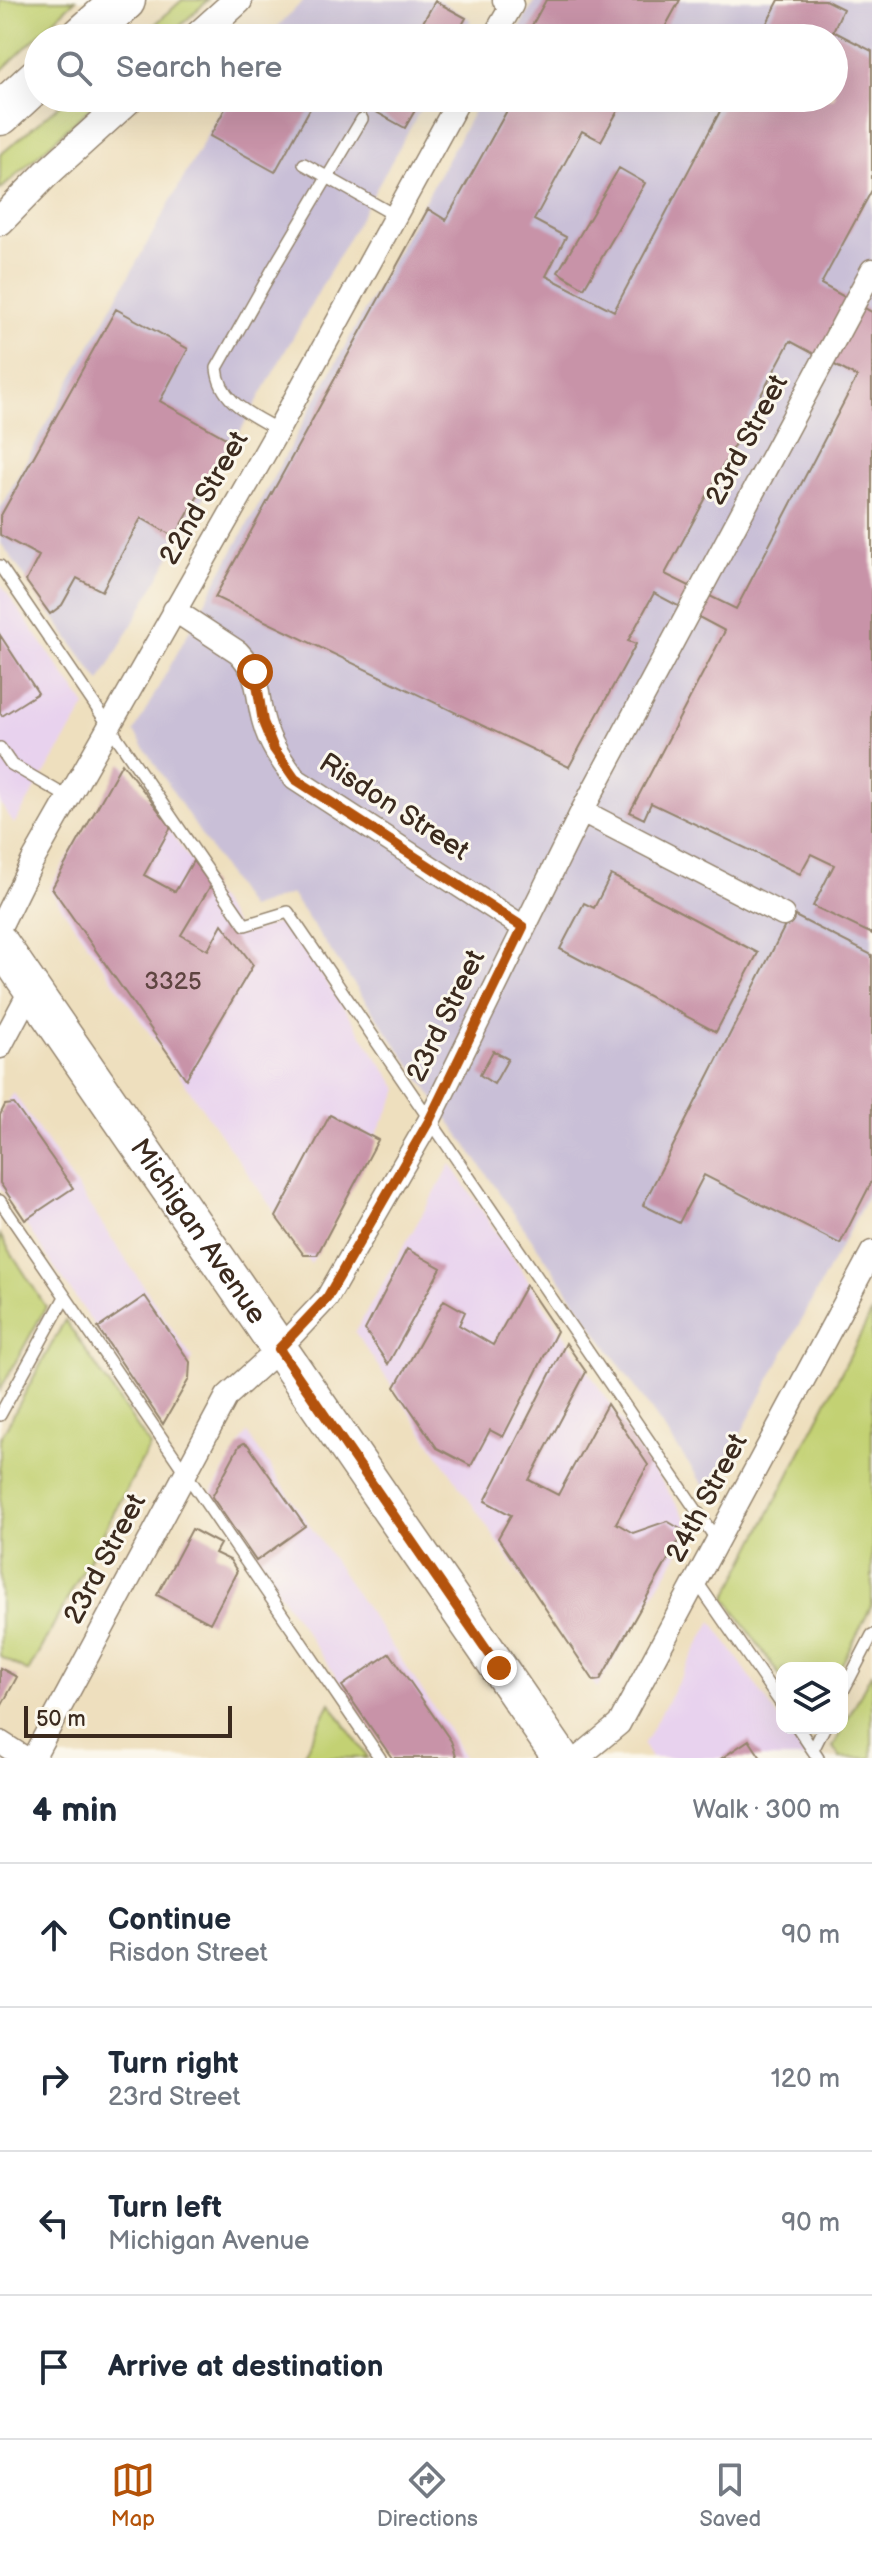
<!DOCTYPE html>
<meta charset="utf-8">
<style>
:root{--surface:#fff;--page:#f6f6f7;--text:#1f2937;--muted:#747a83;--line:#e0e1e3;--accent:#b45309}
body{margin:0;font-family:"Balsamiq Sans",sans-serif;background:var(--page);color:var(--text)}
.controls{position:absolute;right:24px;bottom:24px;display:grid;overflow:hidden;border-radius:16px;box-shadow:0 8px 32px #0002}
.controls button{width:72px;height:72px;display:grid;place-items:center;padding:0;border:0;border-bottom:2px solid var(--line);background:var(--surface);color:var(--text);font:40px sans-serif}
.scale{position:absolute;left:24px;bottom:20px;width:208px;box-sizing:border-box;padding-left:8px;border:4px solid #3b2a1e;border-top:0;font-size:22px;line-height:28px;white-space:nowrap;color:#3b2a1e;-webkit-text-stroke:6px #fbf7ec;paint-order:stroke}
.stop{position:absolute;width:24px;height:24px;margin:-18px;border:6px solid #b45309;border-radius:50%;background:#fff}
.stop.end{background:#b45309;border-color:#fff;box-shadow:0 2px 8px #0008}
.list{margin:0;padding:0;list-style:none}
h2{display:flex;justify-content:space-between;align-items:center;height:104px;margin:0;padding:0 32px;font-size:34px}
h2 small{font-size:26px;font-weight:400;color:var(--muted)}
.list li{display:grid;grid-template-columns:52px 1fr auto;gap:24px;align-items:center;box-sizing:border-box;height:144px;padding:0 32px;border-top:2px solid var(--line)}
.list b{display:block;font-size:30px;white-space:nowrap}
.list p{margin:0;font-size:26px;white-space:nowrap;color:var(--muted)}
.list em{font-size:26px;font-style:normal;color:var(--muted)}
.icon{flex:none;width:44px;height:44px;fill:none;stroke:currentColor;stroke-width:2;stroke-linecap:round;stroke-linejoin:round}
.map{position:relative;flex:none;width:872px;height:1758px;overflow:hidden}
.search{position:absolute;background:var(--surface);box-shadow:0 8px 32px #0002;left:24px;right:24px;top:24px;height:88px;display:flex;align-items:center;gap:20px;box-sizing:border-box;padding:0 28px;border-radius:44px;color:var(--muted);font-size:30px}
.sheet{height:680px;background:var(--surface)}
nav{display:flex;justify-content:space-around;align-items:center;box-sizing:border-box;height:112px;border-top:2px solid var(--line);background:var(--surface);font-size:22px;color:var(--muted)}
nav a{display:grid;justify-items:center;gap:4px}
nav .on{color:var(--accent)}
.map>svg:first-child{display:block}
</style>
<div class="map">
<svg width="872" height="1758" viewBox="0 0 872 1758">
<rect width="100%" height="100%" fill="#fbf7ec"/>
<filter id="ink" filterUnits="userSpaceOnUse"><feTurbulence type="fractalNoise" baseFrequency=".0125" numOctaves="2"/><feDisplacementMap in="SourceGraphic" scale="16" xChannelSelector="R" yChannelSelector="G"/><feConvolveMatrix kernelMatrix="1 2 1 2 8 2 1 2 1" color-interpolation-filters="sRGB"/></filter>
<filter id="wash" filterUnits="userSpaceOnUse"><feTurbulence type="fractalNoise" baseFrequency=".006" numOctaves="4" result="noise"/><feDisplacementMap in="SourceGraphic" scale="32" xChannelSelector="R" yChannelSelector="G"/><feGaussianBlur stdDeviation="1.8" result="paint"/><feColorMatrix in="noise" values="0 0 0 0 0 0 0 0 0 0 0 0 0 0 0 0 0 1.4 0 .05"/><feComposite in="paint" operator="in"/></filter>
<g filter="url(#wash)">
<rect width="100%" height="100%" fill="#eedfbe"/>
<!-- built -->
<path fill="#e8d2ee" d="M0,583l86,123 -72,118 -14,-21z
M124,764l118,171 43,-14 114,169 -88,174 -262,-375z
M13,1092l179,266 -29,68 -163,-239v-73z
M451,1164l242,365 -96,159 -242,-356z
M247,1433l202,297 14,28h-71l-181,-264z
M712,1621l70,102v5h4l20,30h-155l-8,-13z"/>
<!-- industrial -->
<path fill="#c9bfd7" d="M304,0h135l32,20 -10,18h-195z
M535,0h337v1188l-163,305 -418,-599 -42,14 -115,-176 347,-634h353v-60h-320z
M228,98h199l-327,584 -100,-140v-34z"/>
<!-- green -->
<path fill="#c3d173" stroke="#7f7e48" stroke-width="2" d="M0,0h75l-75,72z
M182,0h26l-41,38h-27z
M68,98h33l-101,92v-35z
M0,1235l46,72 -46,83z
M872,1312v293l-32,63h-58v11l-56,-81z
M65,1320l85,126 -122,226 -28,-16v-217z
M872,1672v86h-32l-7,-11z
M330,1703l38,55h-66z"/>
<g id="blocks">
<!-- building -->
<path fill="#c893a8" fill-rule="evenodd" d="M546,0h134l-21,38h-134z
M779,0h46l18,9 -10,22 39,20v139l-51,94 51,28v622l-59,-28 21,-41 -23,-11 -11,20 -149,-71 -7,16 -14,-7 95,-181 -71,-38 -26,48 8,3 -67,123 -354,-170 213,-388 18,11 68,-122h111l-24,43 -19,-10 -48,89 32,17 -20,39 68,35 113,-213h107v-60h-75zM790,341l67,36 -121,232 -71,-35z
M435,1l31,17 -11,20h-41z
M231,98h85l-41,74 -65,-36z
M351,98h71l-17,30z
M619,168l26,15 -61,105 -26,-16z
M116,309l72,40 -28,52 69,39 -54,97 -34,-19 -39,73 -25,-13 -15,27 -12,9 -24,-33 13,-25 -39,-21v-18z
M0,635l38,58 -36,23 -2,-3z
M122,763l49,64 -27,48 31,17 18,-31 18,24 -30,50 27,15 14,-26 31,41 -67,114 -134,-191z
M611,875l147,78 -42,79 -156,-83 24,-46 10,5z
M791,914l81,41v226l-32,63 -136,-69 -25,48 -36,-18z
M493,1051l15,8 -14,25 -14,-9z
M14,1104l59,84 -48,32 -25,-37v-68l5,-10z
M330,1115l48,25 -61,115h-13l-28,-38z
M407,1249l34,19 -53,96 -23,-34z
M526,1285l31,46 -54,106 -13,-7 -19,36 -34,-18 -42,-61 49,-87 21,12 -6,13 34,20z
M145,1296l45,66 -1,17 -26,45 -65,-96z
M566,1343l20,29 -57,108 29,15 49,-91 41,61 -32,58 17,10 34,-12 17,10 -84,149 -6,1 -96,-143 13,-23 -26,-14z
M244,1443l4,2 57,81 -49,35 -44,-64 27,-51z
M192,1529l28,15 -5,9 15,7 7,11 -27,52 -53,-28z
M390,1653l61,88 6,17h-65l-50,-72z
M0,1668l17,9 -15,28 -2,-1z
M749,1740l12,18h-39z"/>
</g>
</g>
<g filter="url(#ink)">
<use href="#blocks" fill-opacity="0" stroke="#94846e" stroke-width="2"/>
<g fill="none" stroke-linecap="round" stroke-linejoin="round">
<!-- service casing -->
<g stroke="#94846e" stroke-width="14">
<path id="service" d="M304,164l92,52
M278,430c-27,-16 -58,-27 -61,-62l57,-101 88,-148
M0,566l245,359 43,-13 430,630
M0,748l11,16 58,34
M0,1201l380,557
M0,1415l65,-118
M697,1582l85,123
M842,1693l30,-58
M798,1728l20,30
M813,1750l11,-22"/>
</g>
<!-- minor casing -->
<g stroke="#94846e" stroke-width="25">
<path id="minor" d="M493,38l19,-33 -8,-5
M174,610l64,42c24,25 17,41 26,71 6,22 18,38 31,56l228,148
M582,811l201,104
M0,927l32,-65 246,-432 182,-332
M0,1047l31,-58
M0,1742l25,16
M33,1758l194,-362 52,-47 48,-51 102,-177 153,-310 290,-541
M578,1758l41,-34 253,-472"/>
</g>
<!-- tertiary casing -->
<g stroke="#94846e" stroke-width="31">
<path id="tertiary" d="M196,38l42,-38
M0,221l46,-47 84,-76"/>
</g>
<!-- primary casing -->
<g stroke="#94846e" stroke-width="39">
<g id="primary">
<path id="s1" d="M0,943l561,815"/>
</g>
</g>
<!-- motorway casing -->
<g stroke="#94846e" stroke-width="45">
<path id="motorway" d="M82,38l42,-38
M0,114l38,-35"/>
</g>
<!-- service -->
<use href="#service" stroke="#fff" stroke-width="11"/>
<!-- minor -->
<use href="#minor" stroke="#fff" stroke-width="22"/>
<!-- tertiary -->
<use href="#tertiary" stroke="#fff" stroke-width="28"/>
<!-- primary -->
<use href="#primary" stroke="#fff" stroke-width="36"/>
<!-- motorway -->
<use href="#motorway" stroke="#fff" stroke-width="42"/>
</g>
</g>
<g fill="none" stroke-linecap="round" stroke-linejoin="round" filter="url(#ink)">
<!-- route -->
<path stroke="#b45309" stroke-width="10" d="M255,672l8,50 11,27 21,30 228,148 -94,194 -102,177 -48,51 220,319"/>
</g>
<g text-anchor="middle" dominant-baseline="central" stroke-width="6" stroke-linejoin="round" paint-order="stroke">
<!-- number labels -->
<g font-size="24" fill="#5e4440">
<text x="173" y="981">3325</text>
</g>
<!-- street labels -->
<g font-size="28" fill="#3b2a1e" stroke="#fbf7ec">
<text transform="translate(747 440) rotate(-62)">23rd Street</text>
<text transform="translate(204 498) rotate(-60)">22nd Street</text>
<text transform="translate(394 807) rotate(33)">Risdon Street</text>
<text transform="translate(446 1016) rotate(-64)">23rd Street</text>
<text stroke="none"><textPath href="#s1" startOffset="350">Michigan Avenue</textPath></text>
<text transform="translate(707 1498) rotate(-62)">24th Street</text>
<text transform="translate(105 1559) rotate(-62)">23rd Street</text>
</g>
</g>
</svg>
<div class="controls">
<button><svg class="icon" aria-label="layers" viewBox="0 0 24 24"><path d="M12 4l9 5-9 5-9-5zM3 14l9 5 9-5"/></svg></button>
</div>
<div class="scale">50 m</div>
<div class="stop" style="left:255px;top:672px"></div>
<div class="stop end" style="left:499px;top:1668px"></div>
<div class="search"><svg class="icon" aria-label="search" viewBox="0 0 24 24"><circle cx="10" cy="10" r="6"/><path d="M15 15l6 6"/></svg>Search here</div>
</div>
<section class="sheet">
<h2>4 min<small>Walk · 300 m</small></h2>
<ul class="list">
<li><svg class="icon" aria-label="ahead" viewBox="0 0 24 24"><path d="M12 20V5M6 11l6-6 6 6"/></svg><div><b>Continue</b><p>Risdon Street</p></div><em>90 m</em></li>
<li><svg class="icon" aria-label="right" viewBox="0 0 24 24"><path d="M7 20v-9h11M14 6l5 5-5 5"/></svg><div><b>Turn right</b><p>23rd Street</p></div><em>120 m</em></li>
<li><svg class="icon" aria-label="left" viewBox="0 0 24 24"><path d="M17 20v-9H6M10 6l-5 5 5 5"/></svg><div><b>Turn left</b><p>Michigan Avenue</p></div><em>90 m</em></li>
<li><svg class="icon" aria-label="arrive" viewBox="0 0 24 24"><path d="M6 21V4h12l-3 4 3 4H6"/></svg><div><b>Arrive at destination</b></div></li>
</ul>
</section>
<nav>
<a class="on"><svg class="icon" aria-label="map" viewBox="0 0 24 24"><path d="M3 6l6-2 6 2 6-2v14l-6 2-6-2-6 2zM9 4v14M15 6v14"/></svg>Map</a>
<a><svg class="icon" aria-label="directions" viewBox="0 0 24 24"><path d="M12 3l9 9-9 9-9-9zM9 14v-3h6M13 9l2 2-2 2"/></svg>Directions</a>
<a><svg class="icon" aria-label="saved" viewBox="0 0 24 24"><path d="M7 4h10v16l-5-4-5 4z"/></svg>Saved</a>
</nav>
